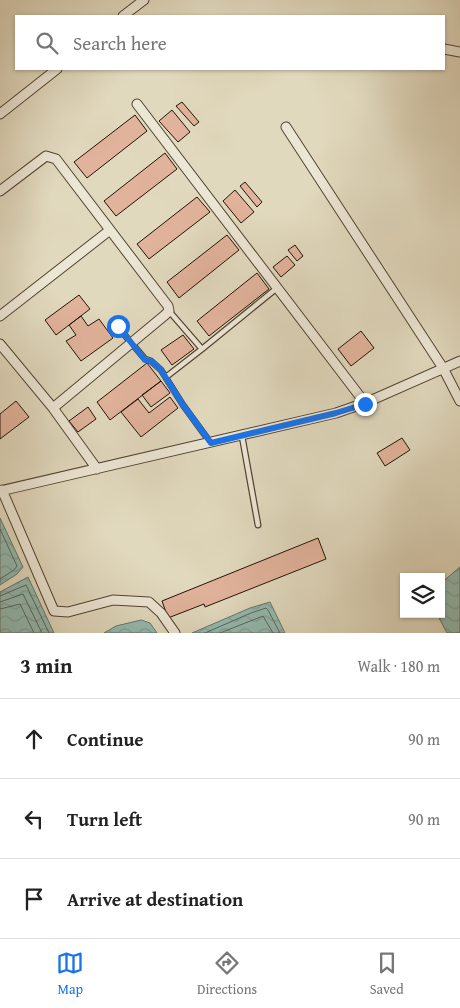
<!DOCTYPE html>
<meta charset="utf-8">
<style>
:root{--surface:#fff;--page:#f2f2f2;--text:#222;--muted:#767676;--line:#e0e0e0;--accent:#1a73e8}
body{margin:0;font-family:"Gentium Book Plus",serif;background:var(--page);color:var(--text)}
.controls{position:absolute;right:15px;bottom:15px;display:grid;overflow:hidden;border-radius:0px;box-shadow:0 1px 4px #0004}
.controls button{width:45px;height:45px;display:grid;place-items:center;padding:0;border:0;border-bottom:1px solid var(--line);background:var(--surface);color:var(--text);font:25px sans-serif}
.stop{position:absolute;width:15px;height:15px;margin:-11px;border:4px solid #1a73e8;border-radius:50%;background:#fff}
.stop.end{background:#1a73e8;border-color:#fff;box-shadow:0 1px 5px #0008}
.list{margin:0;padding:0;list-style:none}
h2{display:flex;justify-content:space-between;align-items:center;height:65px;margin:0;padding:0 20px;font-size:21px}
h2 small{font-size:16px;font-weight:400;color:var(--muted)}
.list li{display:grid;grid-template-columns:32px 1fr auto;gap:15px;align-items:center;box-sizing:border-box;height:80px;padding:0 20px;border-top:1px solid var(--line)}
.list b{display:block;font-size:19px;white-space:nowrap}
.list em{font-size:16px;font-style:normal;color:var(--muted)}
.icon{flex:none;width:28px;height:28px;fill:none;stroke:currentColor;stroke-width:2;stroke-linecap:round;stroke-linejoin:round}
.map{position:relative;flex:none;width:460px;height:633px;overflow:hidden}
.search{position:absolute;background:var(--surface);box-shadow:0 1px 4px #0004;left:15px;right:15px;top:15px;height:55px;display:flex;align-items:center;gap:12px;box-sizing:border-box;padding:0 18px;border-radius:0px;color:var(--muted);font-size:19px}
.sheet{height:305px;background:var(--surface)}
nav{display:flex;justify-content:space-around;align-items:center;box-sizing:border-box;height:70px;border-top:1px solid var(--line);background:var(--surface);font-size:14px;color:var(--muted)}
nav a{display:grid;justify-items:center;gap:2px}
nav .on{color:var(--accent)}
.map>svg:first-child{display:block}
</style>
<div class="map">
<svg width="460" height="633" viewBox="0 0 460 633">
<defs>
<pattern id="water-waves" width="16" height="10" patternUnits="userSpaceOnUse" patternTransform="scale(1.25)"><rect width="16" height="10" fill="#94bab1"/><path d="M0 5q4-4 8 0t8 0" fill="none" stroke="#7f9f97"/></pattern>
</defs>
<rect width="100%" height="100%" fill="#e1d9be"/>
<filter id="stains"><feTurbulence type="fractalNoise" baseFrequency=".004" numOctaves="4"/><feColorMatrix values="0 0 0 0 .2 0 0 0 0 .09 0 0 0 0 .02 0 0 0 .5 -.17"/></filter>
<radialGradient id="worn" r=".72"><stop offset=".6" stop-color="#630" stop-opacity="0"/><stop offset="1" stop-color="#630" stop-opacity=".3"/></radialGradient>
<!-- water -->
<path fill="url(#water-waves)" stroke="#67776c" d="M0,518l23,49 -6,7 -17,11z
M460,567v66h-13l-10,-19h4v-31z
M28,577l26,56h-54v-41z
M270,602l15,31h-93l58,-25z
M141,620l9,3 7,10h-53l12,-7z"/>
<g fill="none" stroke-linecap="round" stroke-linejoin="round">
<!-- shore -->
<path stroke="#5c665b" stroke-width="1" d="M0,529l17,37 -3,4 -14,9
M0,596l26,-11 23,48
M0,602l23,-8 19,39
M0,609l20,-5 14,29
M205,633l46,-20 15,-5 2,2 12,23
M220,633l43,-17 10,17"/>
</g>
<!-- building -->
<path fill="#e2b39c" stroke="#241205" d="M182,102l17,20 -5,4 -18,-20z
M172,110l18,22 -12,10 -19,-21z
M135,115l12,16 -60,47 -13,-16z
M165,153l12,16 -61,47 -12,-15z
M245,182l17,20 -5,5 -17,-21z
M235,190l19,22 -13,11 -18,-22z
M197,197l13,15 -61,47 -12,-15z
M227,235l12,15 -60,48 -12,-16z
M295,245l8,11 -6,5 -9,-11z
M287,256l8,9 -14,12 -8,-10z
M257,273l12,16 -60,47 -12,-15z
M79,295l11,14 -34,26 -11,-15z
M81,316l7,10 11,-7 14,19 -32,23 -15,-20 10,-6 -7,-10z
M361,331l13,17 -23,18 -13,-17z
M183,335l11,14 -22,16 -11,-15z
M147,363l14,18 -51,39 -13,-18z
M161,381l9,12 -19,14 -9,-12z
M170,397l8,11 -37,29 -20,-25 17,-13 11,14z
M16,401l13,16 -29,22v-25z
M88,407l8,12 -18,13 -9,-11z
M402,438l8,12 -25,16 -8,-13z
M318,538l8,21 -121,48 -1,-3 -36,14 -6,-17z"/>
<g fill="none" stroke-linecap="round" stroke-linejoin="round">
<!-- service casing -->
<g stroke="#534433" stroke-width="7">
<path id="service" d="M169,311l33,38 75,-61
M117,326l28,33 6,2 10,9 22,35 27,37
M166,377l36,-28
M242,436l16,89"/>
</g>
<!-- minor casing -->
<g stroke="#534433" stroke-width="11">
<path id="minor" d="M123,16l21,-16
M444,49l16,3
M137,104l228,299
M0,114l57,-45
M286,127l157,241 17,33
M0,191l46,-35 10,3 112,147 1,5 -4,4 -112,93
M0,316l110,-86
M0,344l53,64 44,61
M2,490l52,121 14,1 45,-12 36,2 12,11 14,20
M0,491l336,-78 29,-10 95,-42"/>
</g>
<!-- service -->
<use href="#service" stroke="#ece6d5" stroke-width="4.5"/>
<!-- minor -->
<use href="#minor" stroke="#ece6d5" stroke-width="9"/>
</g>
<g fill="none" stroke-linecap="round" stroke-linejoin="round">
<!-- route -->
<path stroke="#1a73e8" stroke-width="6" d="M118,326l27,34 6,1 10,9 22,35 28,38 125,-30 29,-9"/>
</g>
<rect width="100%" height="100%" filter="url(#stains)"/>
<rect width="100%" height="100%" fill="url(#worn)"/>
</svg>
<div class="controls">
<button><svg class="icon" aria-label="layers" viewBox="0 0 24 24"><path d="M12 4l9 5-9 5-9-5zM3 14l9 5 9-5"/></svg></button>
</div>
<div class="stop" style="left:118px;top:326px"></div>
<div class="stop end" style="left:365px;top:404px"></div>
<div class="search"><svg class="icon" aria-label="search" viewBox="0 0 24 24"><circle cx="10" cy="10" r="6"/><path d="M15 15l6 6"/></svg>Search here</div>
</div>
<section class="sheet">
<h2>3 min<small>Walk · 180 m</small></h2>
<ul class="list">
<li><svg class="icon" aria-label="ahead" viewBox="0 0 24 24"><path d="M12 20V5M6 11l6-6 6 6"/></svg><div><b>Continue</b></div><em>90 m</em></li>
<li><svg class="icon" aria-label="left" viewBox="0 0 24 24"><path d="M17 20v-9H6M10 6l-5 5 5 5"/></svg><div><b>Turn left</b></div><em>90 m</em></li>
<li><svg class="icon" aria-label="arrive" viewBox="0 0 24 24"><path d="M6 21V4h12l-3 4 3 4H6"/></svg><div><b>Arrive at destination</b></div></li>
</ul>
</section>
<nav>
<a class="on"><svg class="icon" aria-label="map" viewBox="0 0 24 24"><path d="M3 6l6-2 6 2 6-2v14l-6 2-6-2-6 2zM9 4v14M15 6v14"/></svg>Map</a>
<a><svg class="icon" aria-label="directions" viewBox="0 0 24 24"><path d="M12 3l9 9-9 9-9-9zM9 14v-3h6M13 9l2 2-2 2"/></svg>Directions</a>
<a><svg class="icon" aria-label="saved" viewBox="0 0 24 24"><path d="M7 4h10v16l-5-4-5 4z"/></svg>Saved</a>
</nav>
